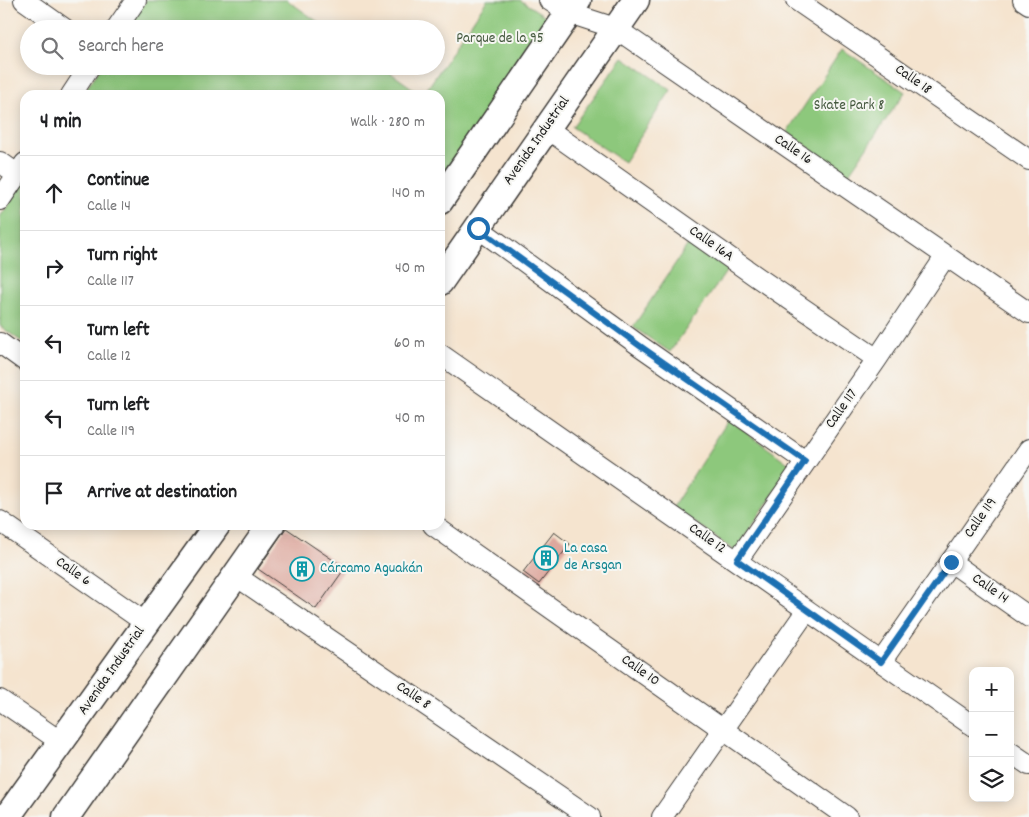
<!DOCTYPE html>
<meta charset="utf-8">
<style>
:root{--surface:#fff;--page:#f6f6f6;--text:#202124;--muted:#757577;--line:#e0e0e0}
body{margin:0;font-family:Dekko,sans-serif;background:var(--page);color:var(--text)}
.controls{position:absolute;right:15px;bottom:15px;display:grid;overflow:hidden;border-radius:10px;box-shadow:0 2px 12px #0003}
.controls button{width:45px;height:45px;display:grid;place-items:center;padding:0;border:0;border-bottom:1px solid var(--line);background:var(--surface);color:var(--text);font:25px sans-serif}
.stop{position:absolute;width:15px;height:15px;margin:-11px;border:4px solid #1f6fb2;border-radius:50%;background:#fff}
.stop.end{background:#1f6fb2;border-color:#fff;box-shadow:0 1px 5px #0008}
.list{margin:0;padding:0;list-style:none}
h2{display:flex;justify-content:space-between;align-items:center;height:65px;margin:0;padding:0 20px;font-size:21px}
h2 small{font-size:16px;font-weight:400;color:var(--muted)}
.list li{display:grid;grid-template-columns:32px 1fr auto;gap:15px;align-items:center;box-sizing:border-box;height:75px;padding:0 20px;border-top:1px solid var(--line)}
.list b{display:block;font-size:19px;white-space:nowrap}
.list p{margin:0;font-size:16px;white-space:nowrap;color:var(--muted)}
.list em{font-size:16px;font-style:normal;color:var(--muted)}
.icon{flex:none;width:28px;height:28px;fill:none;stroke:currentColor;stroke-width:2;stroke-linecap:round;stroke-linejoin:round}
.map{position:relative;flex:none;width:1029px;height:817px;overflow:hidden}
.search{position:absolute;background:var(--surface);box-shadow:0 2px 12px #0003;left:20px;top:20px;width:425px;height:55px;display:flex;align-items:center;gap:12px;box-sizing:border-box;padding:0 18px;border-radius:28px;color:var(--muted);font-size:19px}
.panel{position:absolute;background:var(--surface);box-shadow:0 2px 12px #0003;left:20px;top:90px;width:425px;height:440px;border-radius:15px}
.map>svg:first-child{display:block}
</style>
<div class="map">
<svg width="1029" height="817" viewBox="0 0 1029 817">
<rect width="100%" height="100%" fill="#f6f6f2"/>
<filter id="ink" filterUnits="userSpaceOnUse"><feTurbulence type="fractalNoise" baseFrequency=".02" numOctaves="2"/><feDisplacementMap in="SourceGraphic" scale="10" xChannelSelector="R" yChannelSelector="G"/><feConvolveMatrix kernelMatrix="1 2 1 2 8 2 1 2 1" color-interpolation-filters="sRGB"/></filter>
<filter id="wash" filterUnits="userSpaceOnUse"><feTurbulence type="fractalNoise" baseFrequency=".0096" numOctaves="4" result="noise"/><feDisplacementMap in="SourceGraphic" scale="20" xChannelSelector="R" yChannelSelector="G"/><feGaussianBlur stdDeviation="1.12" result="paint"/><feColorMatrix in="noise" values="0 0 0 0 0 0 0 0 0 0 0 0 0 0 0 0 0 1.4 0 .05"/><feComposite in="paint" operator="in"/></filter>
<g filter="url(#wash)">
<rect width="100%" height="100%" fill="#f5e4cf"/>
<!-- green -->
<path fill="#8dc87c" stroke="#54724c" d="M146,0h141l41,29h-201z
M487,0h33l33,21 -113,162v-88h-17z
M842,49l63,43 -57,83 -61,-43z
M623,57l48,33 -47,72 -52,-35z
M102,66h279l41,29h-340z
M25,180v164l-25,-18v-109z
M689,243l39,26 -58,83 -37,-25z
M729,419l63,47 -57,85 -62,-44z"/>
<g id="blocks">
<!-- building -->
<path fill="#dda79d" d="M286,528l59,40 -29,41 -58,-40z
M554,532l16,12 -31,40 -16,-12z"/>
</g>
</g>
<g filter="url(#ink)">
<use href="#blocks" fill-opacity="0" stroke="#3d3a37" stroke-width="1"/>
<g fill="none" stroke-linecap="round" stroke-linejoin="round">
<!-- minor casing -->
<g stroke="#3d3a37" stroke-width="22">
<path id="minor" d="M24,0l41,29
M549,0l20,13 46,15 414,285
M796,0l233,160
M1023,0l6,4
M116,29l20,-29
M71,95l19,-29
M546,128l211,149 120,82
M0,162l17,12
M0,200l25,-37
M478,228l162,118 165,115
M0,343l25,18
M440,354l533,372
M0,521l146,102
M433,525l414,292
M737,561l140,-202 68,-102
M951,562l78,55
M236,576l354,241
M881,662l148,-213
M0,700l61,42
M1010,752l19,13
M662,817l145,-207"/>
</g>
<!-- tertiary casing -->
<g stroke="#3d3a37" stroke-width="29">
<path id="tertiary" d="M440,201l138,-201
M440,282l196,-282
M7,817l210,-292
M66,817l205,-292"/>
</g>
<!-- minor -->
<use href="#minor" stroke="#fff" stroke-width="20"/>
<!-- tertiary -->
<use href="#tertiary" stroke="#fff" stroke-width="26"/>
</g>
</g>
<g fill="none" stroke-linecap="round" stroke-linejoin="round" filter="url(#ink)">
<!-- route -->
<path stroke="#1f6fb2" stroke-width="6" d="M478,228l162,118 165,115 -68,99 144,102 70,-100"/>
</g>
<!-- icons -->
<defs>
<g id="building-ring" transform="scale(1.25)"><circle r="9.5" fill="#f6f6f2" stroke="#0f9aa8" stroke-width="1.5"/><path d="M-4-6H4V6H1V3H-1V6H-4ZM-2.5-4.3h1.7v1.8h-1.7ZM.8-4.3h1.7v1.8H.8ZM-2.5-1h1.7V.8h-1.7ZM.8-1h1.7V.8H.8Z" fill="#0f9aa8"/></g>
</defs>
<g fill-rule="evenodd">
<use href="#building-ring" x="546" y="558"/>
<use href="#building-ring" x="302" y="569"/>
</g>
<g text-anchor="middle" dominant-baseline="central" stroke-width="4" stroke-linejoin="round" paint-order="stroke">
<!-- park labels -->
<g font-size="15" fill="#44583e" stroke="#f6f6f2">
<text x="500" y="39">Parque de la 95</text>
<text x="849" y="106">Skate Park 8</text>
</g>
<!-- street labels -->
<g font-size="15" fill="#1c1c1c" stroke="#f6f6f2">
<text transform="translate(913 80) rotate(35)">Calle 18</text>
<text transform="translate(537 141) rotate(-55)">Avenida Industrial</text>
<text transform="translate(793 150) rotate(34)">Calle 16</text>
<text transform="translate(711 244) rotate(35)">Calle 16A</text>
<text transform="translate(842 409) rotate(-55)">Calle 117</text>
<text transform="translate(981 518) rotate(-55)">Calle 119</text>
<text transform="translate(707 539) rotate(35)">Calle 12</text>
<text transform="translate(73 572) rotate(35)">Calle 6</text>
<text transform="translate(990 589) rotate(35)">Calle 14</text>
<text transform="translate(112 671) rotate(-55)">Avenida Industrial</text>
<text transform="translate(640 671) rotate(35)">Calle 10</text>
<text transform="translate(413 696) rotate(34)">Calle 8</text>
</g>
<!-- culture labels -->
<g font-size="15" fill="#0d838f" stroke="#f6f6f2" text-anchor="start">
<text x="564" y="549">La casa<tspan x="564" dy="17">de Arsgan</tspan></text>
<text x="320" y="569">Cárcamo Aguakán</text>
</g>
</g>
</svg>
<div class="controls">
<button>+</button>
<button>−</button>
<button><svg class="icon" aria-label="layers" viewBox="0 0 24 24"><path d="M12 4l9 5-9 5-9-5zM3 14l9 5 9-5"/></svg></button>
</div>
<div class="stop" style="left:478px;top:228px"></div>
<div class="stop end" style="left:951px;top:562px"></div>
<div class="search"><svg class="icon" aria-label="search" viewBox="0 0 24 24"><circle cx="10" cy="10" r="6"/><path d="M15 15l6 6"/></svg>Search here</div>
<section class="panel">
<h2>4 min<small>Walk · 280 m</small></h2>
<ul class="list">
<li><svg class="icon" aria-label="ahead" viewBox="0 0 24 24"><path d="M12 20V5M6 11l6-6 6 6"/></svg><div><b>Continue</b><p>Calle 14</p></div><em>140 m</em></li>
<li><svg class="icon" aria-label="right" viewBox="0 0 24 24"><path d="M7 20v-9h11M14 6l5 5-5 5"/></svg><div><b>Turn right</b><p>Calle 117</p></div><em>40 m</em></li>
<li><svg class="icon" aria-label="left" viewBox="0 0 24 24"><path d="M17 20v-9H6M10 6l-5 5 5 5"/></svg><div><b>Turn left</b><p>Calle 12</p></div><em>60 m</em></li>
<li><svg class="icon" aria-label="left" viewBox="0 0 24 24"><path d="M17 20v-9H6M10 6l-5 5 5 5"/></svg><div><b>Turn left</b><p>Calle 119</p></div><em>40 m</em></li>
<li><svg class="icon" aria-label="arrive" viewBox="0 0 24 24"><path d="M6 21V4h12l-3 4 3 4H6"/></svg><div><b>Arrive at destination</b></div></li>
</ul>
</section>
</div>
